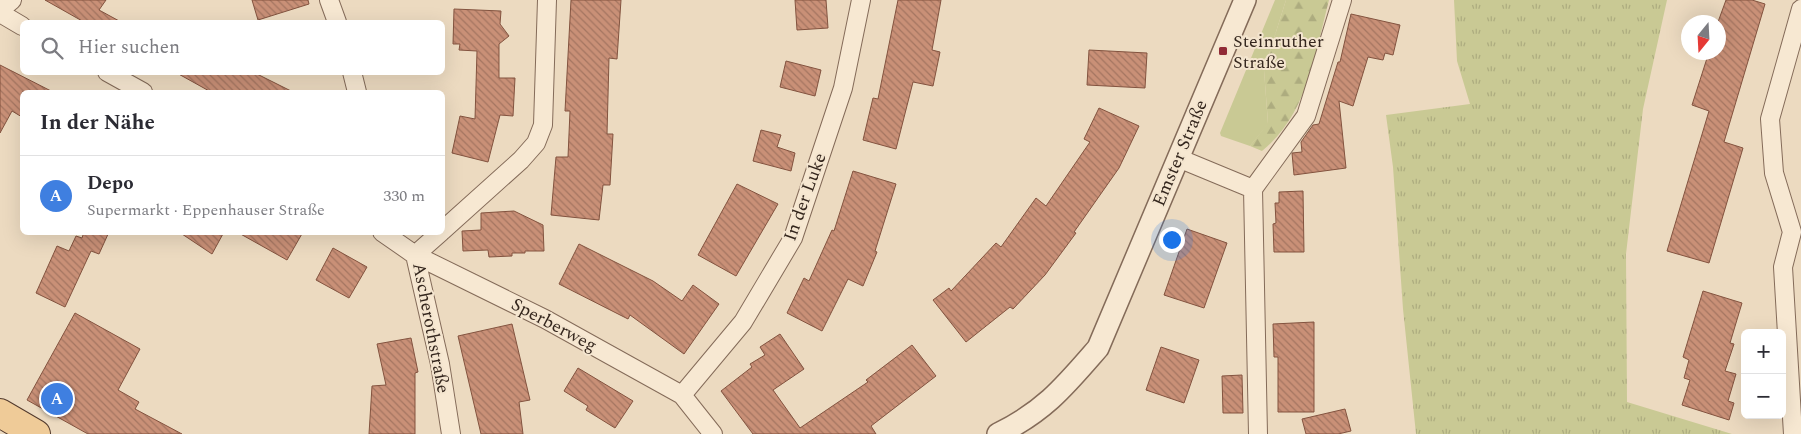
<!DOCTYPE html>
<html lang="de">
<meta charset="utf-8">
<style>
:root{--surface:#fff;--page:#f2f2f3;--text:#2b2b33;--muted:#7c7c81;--line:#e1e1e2;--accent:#db2777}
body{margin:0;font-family:Spectral,serif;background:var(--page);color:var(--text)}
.controls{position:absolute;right:15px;bottom:15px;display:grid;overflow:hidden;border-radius:8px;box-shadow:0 5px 20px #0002}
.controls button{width:45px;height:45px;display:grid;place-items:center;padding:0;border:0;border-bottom:1px solid var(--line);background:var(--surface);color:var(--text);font:25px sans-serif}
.compass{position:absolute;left:1681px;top:15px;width:45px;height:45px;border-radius:50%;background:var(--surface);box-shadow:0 5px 20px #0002;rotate:198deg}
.you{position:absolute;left:1171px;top:239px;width:18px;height:18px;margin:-12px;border:4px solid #fff;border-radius:50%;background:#1a73e8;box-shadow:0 0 0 8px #1a73e833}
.badge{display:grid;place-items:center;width:32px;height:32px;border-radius:50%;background:var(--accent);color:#fff;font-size:16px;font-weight:700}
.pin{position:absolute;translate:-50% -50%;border:2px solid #fff;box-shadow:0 1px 5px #0006}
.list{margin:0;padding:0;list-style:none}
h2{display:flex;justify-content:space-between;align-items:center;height:65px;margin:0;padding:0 20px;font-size:21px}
h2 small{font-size:16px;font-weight:400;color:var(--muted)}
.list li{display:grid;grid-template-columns:32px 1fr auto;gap:15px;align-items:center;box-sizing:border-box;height:80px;padding:0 20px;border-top:1px solid var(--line)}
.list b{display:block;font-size:19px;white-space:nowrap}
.list p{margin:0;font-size:16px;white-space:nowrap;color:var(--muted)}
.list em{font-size:16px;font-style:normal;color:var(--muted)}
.icon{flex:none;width:28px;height:28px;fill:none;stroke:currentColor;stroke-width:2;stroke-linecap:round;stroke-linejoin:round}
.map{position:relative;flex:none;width:1801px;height:434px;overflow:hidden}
.search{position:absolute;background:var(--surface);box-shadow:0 5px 20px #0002;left:20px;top:20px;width:425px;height:55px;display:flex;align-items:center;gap:12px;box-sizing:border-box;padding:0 18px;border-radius:8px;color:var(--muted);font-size:19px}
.panel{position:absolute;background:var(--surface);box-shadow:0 5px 20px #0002;left:20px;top:90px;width:425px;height:145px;border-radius:8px}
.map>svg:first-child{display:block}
</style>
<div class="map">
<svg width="1801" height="434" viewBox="0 0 1801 434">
<defs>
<pattern id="forest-firs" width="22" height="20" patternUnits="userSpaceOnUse" patternTransform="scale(1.25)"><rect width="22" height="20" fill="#c9c994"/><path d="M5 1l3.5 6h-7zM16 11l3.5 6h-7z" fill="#adac7f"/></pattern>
<pattern id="park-tufts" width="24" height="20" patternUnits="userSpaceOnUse" patternTransform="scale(1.25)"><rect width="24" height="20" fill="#c9c994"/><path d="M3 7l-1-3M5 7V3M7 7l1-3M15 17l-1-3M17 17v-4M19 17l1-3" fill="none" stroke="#adac7f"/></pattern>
<pattern id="building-back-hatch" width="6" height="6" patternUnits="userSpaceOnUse" patternTransform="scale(1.25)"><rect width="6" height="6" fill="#c99077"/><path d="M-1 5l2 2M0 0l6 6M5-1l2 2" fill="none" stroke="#a47561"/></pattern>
</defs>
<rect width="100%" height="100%" fill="#ecdac0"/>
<!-- grass -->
<path fill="#c9c994" d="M1275,0h11l-22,70 4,54 -18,22 -29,-10 -1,-3z"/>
<!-- forest -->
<path fill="url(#forest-firs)" d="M1286,0h43c-14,53 -21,114 -67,151l-12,-5 18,-23 -4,-53z"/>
<!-- park -->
<path fill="url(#park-tufts)" d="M1454,0h213l-24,109 -17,145 1,148 105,32h-316l-13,-125 -10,-142 -7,-52 84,-11 -13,-43z"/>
<!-- building -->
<path fill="url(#building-back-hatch)" stroke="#83533f" d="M45,0h61l-7,10 22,12h-37z
M252,0h56l1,4 -51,16z
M571,0h50l-4,59 -8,-1 -2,76h6l-3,51h-7l-4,35 -48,-5 5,-58h12l2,-46h-5z
M795,0h31l2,28 -31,2z
M898,0h43l-9,50 8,2 -7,34 -20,-4 -17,67 -33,-9 10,-42 5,1z
M1726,0h26l13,4 -41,138 19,6 -34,115 -42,-12 42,-140 -17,-6 17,-53h9v-30z
M454,9l47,2 -1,13 9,12 -10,8v34h16l-2,38 -13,-1 -12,47 -36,-9 8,-37 15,3 2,-68 -18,-1 1,-6h-7z
M1351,14l49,11 -7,30 -8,-2 -2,7 -15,-3 -15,49 -14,-5 7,67 -52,7 -2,-22 10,-1 -1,-10 12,-17 6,-1 19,-62h2z
M1089,50l58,3 -2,35 -58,-3z
M786,61l35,9 -6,26 -35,-9z
M0,65l53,27h-31v25l-10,-6 -12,22z
M175,72h78l40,20h-82z
M1099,108l40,18 -20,42 -45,64 2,1 -31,42 -32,34 -3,-2 -44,35 -33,-42 16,-12 2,3 45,-48 5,4 35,-49 10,8 44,-64 -6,-3z
M761,130l20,5 -4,12 18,6 -4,18 -38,-10z
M853,171l43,13 -21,67 2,1 -14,34 -15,-7 -26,52 -35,-18 17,-35 5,3 23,-51 2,1z
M737,184l41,20 -42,72 -38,-21z
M1303,191l1,61h-30l-1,-28 3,-1 -1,-20h4v-11z
M514,211l29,14 1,26h-19v2h-13v3l-23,1 -1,-7 -25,1 -1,-20 19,-1v-17z
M1187,229l40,14 -23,65 -40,-13z
M84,232h25l-10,22 -8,-3 -26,56 -29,-14 21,-47 12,5 7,-15 6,2z
M179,232h45l-12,22z
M237,232h66l-16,28z
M579,244l74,37 29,20 11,-16 26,19 -35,50 -54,-39 -2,4 -69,-35z
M333,248l34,19 -18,31 -33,-18z
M1703,291l39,12 -12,40 4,1 -9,27 11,3 -8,27 6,2 -5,17 -47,-15 8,-25 -6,-2 5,-18 -6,-3z
M75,313l65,36 -22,41 21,12 -4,7 47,25h-94l-61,-34z
M1314,322v90h-36v-55h-4l-1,-33z
M512,324l18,76 -11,2 4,32h-42l-23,-98z
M780,334l24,35 -31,21 27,38 68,-46 -2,-2 46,-35 24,31 -65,50 5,8h-123l-32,-43 31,-24 -2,-3 15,-9 -5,-8z
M411,338l7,34 -3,1v61h-46l3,-48 14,-1 -9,-41z
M1161,347l38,13 -15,43 -38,-13z
M578,368l55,33 -18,27 -29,-18 2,-4 -24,-15z
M1242,375l1,38h-20l-1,-37z
M1345,409l6,22 -13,3h-32l-4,-15z"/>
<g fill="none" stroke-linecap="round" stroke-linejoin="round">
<!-- minor casing -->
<g stroke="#846b59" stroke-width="20">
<path id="minor" d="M329,0l8,22
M0,10l12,-10
M0,13l22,13
M107,72l36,20
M352,72l5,20
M1178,158l75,31
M442,231l79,-71 15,-17 7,-18 4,-125
M382,232l33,23 130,64 137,76 31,39
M415,255l25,109 11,70
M415,255l26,-23
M682,395l61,-73 50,-84 50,-150 18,-88
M1258,434l-5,-245 53,-73 36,-116
M1793,434l-10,-167 9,-35 -18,-59 -4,-54 31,-110"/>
</g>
<!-- tertiary casing -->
<g stroke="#846b59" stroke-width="24">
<path id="tertiary" d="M998,434c47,-23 67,-48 100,-86l147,-348"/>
</g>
<!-- primary casing -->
<g stroke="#523a2d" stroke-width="30">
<path id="primary" d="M0,413l36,21"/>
</g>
<!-- minor -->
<use href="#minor" stroke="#f7e8d2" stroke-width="18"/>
<!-- tertiary -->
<use href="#tertiary" stroke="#f7e8d2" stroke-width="21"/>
<!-- primary -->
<use href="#primary" stroke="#efcb98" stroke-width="28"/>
</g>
<!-- markers -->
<rect fill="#912b36" stroke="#f4e5cf" stroke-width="2" x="1218" y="46" width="10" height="10" rx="2.5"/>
<g text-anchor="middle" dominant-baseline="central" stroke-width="4" stroke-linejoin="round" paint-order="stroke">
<!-- poi labels -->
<g font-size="18" fill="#34261d" stroke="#f4e5cf" text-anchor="start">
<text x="1233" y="41">Steinruther<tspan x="1233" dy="21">Straße</tspan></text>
</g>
<!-- street labels -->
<g font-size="18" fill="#34261d" stroke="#f4e5cf">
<text transform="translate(1180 153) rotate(-67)">Emster Straße</text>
<text transform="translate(805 197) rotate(-70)">In der Luke</text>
<text transform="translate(554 325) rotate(28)">Sperberweg</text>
<text transform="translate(431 328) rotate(79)">Ascherothstraße</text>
</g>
</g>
</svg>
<div class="controls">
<button>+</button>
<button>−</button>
</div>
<svg class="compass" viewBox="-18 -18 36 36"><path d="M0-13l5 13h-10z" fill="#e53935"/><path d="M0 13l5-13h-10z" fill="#7c7c81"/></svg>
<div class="you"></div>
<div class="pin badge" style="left:57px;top:399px;background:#3f7fe0">A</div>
<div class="search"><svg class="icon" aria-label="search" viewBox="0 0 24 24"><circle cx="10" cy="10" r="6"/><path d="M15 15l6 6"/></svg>Hier suchen</div>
<section class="panel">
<h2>In der Nähe<small></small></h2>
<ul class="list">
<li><span class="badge" style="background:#3f7fe0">A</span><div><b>Depo</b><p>Supermarkt · Eppenhauser Straße</p></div><em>330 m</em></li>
</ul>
</section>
</div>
